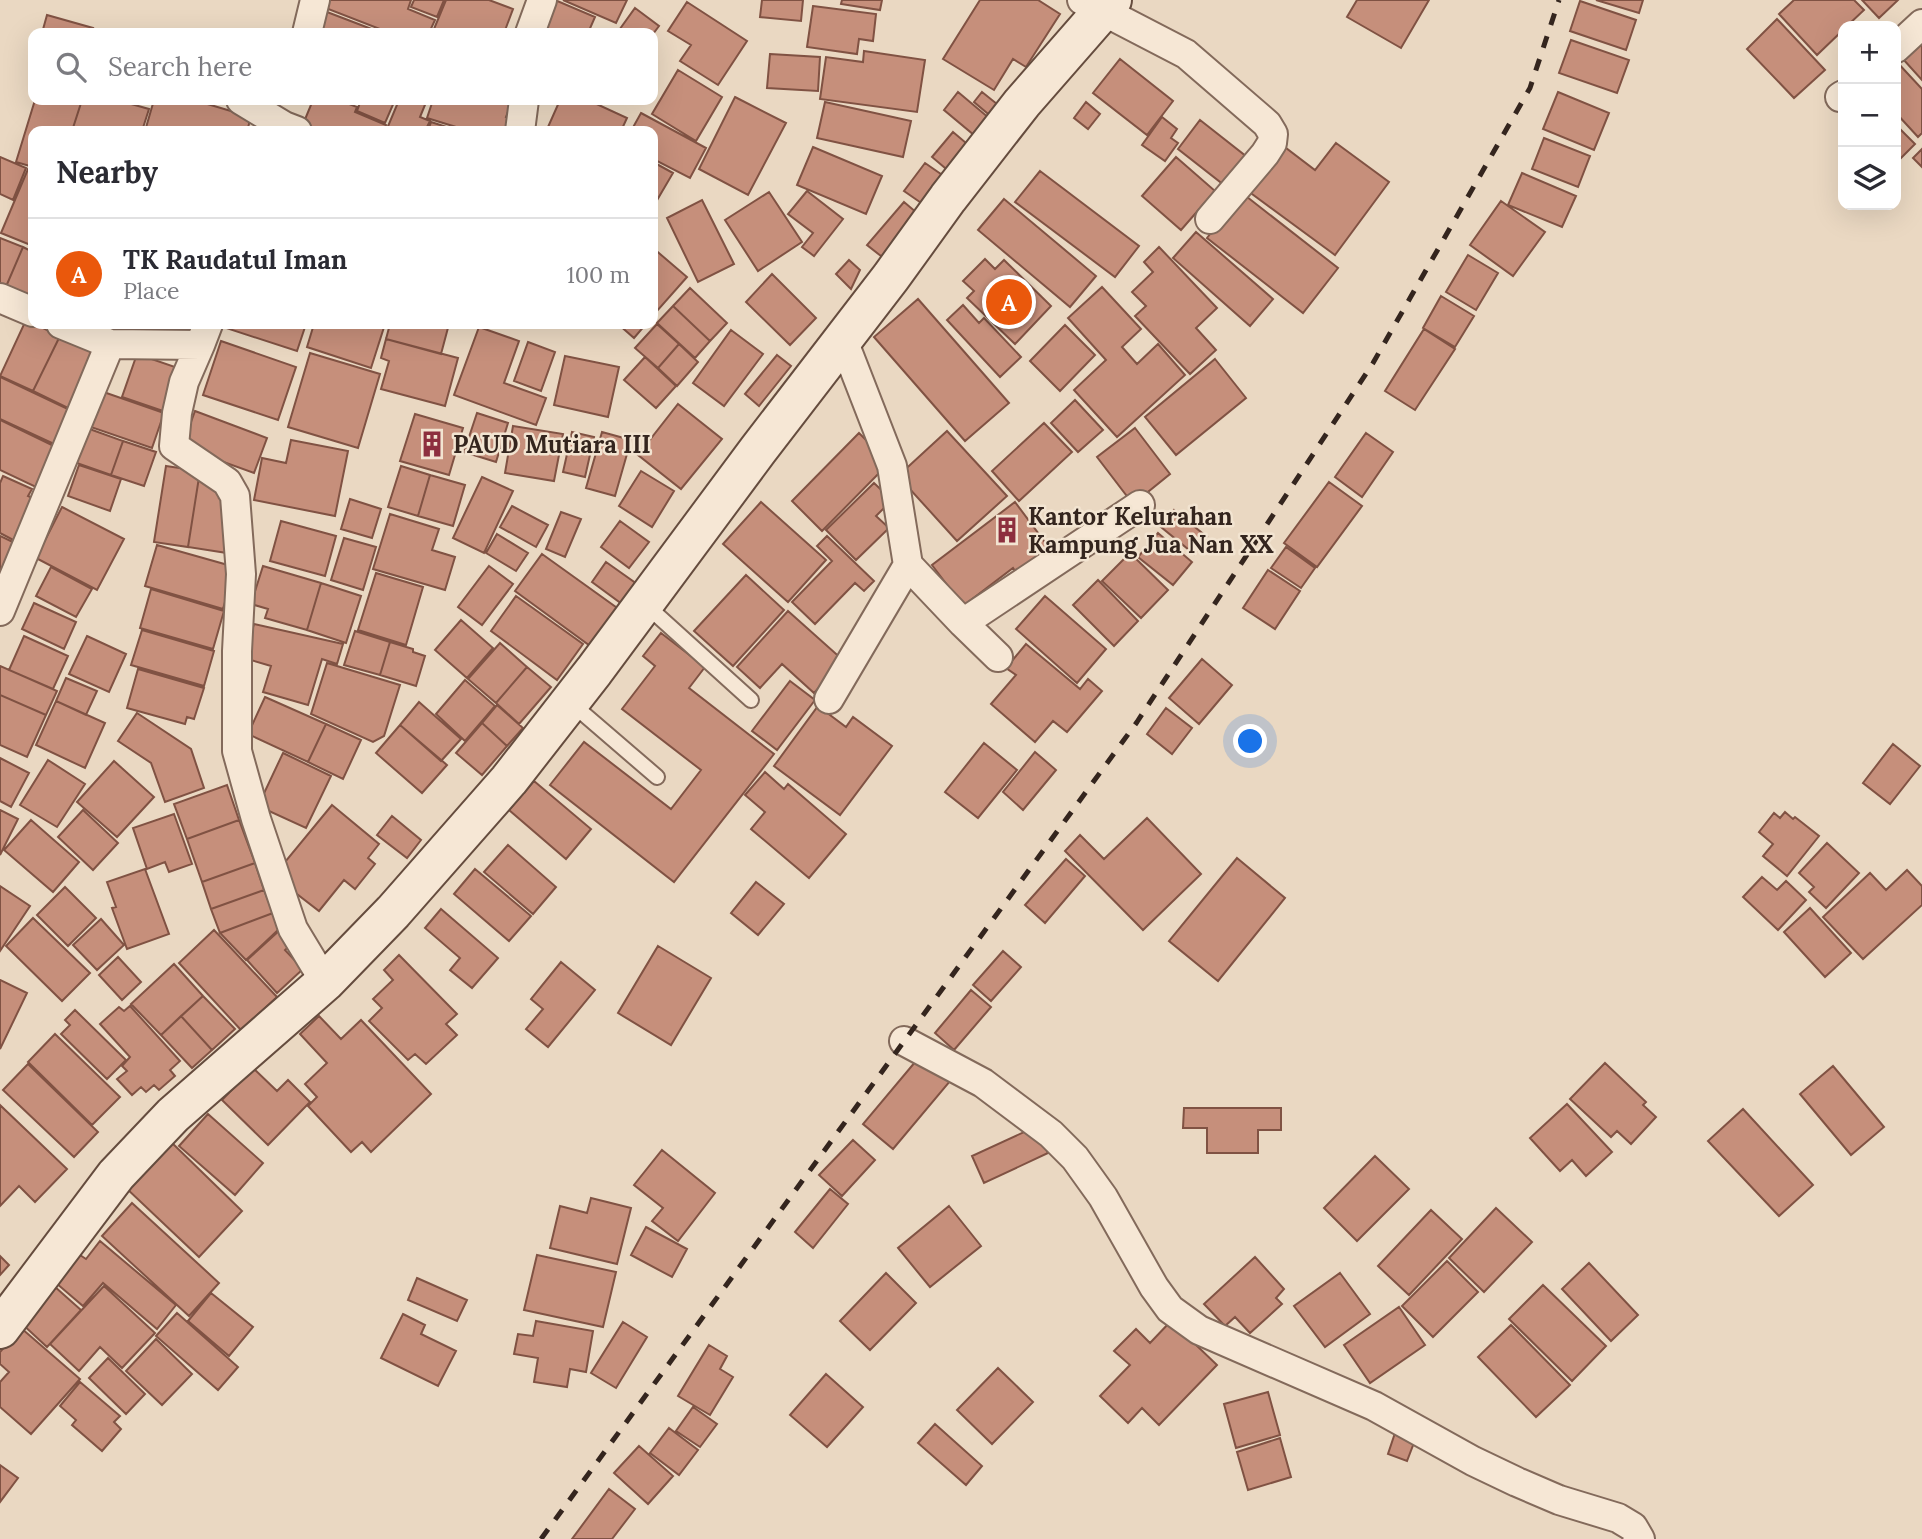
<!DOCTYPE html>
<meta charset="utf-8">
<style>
:root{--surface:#fff;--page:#f2f2f3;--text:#2b2b33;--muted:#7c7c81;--line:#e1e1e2;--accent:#ea580c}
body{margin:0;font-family:Lora,serif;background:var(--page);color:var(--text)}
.controls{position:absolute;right:21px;top:21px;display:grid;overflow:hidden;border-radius:14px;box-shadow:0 7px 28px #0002}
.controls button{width:63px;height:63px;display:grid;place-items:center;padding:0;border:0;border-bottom:2px solid var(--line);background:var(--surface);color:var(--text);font:35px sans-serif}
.you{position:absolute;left:1251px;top:742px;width:24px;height:24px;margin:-18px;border:5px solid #fff;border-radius:50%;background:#1a73e8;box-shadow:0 0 0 10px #1a73e833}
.badge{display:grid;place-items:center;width:46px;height:46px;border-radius:50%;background:var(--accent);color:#fff;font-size:23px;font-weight:700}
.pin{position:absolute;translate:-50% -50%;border:4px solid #fff;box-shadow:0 2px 7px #0006}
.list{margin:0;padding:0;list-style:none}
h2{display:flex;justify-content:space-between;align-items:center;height:91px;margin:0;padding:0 28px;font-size:30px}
h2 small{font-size:23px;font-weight:400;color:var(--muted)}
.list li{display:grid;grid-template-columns:46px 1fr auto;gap:21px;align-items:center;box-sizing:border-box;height:112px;padding:0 28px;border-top:2px solid var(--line)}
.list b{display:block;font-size:26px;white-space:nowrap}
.list p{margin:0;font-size:23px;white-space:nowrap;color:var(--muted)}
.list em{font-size:23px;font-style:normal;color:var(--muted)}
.icon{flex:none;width:38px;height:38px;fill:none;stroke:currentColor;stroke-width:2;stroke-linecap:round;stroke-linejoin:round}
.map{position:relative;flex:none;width:1922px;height:1539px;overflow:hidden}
.search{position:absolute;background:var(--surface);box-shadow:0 7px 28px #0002;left:28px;top:28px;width:630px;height:77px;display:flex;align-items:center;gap:18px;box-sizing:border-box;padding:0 24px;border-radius:14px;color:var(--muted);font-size:26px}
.panel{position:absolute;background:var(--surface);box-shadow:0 7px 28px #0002;left:28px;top:126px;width:630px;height:203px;border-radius:14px}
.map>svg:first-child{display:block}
</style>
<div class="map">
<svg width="1922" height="1539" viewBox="0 0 1922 1539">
<rect width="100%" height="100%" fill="#ead8c2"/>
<!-- building -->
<path fill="#c68f7b" stroke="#805243" stroke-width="2" d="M326,0h85l-3,9 27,11 -6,13h-39l-67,-26z
M414,0h30l-7,17 -26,-10z
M446,0h43l24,9 -9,24h-58l-12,-4z
M555,0l40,17 -7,16h-49z
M563,0h64l-11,23z
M762,0h41l-2,21 -41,-4z
M842,0h40l-2,10 -39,-6z
M980,0h58l22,14 -34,53 -13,-8 -19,31 -51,-31z
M1357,0h72l-28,48 -54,-31z
M1596,0h47l-4,13z
M1794,0h60l10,10 -17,16h-4v4l-26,25 -38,-41z
M1862,0h36l-19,18z
M1580,1l56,19 -10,30 -56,-19z
M687,2l60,39 -29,44 -38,-24 11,-16 -23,-14z
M813,6l63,8 -3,27 -14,-2 -2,15 -50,-7z
M635,8l24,18 -6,8 -36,-1z
M327,12l55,21h-64z
M47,15l46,13 -2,5h-49z
M1777,19l48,51 -31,28 -47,-49z
M1571,40l58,20 -12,33 -58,-20z
M1922,42v38l-19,-21z
M864,51l61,9 -8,52 -97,-13 6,-42 37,5z
M770,54l50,3 -2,34 -51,-3z
M1120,59l53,42 -26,34 -54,-42z
M1896,61l26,28v44l-4,4 -22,-24z
M678,70l44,27 -26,44 -44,-27z
M958,92l31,26 -15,17 -30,-25z
M982,92l20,16 -9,10 -19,-16z
M1558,92l51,21 -15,37 -51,-21z
M735,97l51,26 -38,72 -49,-26z
M35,100h47l-10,31h-39v36l-17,-5z
M82,100h35l32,9 -7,22h-70z
M154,100h40l57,17 -4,14h-102z
M313,100h26l18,7 -2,5 31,13 -2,6h-78l-5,-2z
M361,100h34l-10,23 -28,-12z
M399,100h28l-7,17 10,4 -5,10h-39z
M433,100h65l13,4 -5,13 7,2 -4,12h-40l-42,-13z
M560,100h28l39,18 -6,13h-64l-9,-4z
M825,102l86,19 -8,36 -86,-19z
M1086,102l14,12 -12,15 -14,-11z
M641,113l65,35 -16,30 -37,-19v-28h-22z
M1162,117l15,12 -6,9 7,5 -13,18 -23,-16z
M1200,120l47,37 -23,28 -46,-36z
M431,122l28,9h-31z
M1896,125l19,19 -19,19z
M953,132l19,16 -21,25 -19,-16z
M1544,138l46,18 -12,31 -46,-18z
M1336,143l53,39 -54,73 -87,-64 34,-46 33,25z
M813,147l69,29 -16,38 -69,-29z
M1922,149v18l-9,-9z
M0,157l26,11 -13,32 -13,-6z
M1176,157l39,34 -34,39 -39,-34z
M653,162l20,11 -20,34z
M925,163l23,16 -21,28 -23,-16z
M28,169l5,2v75l-32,-13z
M1040,171l99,75 -24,31 -100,-75z
M1522,173l54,23 -14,31 -54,-22z
M807,191l36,28 -29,37 -12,-9 11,-14 -25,-19z
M769,192l33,50 -44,29 -33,-51z
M1242,193l96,75 -35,45 -96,-75z
M1004,199l92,77 -26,31 -92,-77z
M702,200l32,64 -36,18 -31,-64z
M1501,201l44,31 -32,44 -43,-31z
M904,202l19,16 -37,42 -19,-15z
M1196,232l77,67 -23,27 -77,-68z
M0,238l23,9 -18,42 -5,-2z
M23,247l10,5v49l-28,-12z
M1159,247l58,61 -21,20 20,22 -26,24 -55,-58 11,-10 -14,-14 21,-20 -9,-10z
M653,248l34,29 -30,34 -4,-3z
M1468,255l30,18 -22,37 -30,-18z
M985,259l10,10 9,-9 47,46 -36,38 -48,-46 7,-7 -11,-10z
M849,260l11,10 -9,19 -15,-15z
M772,274l44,44 -26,27 -44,-43z
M1102,287l39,42 -19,18 15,17 21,-20 27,31 -68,62 -43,-47 32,-30 -38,-42z
M690,288l37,35 -17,18 -37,-35z
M1441,296l33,20 -19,31 -32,-19z
M918,299l91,104 -44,38 -91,-104z
M963,305l16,18 5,-5 37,39 -21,20 -53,-57z
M673,306l37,35 -15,17 -38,-35z
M26,320l34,16 -27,55 -33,-15z
M107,324h43l-6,15z
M154,324h42l-7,17 -36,-15z
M221,324h85l-9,27 -77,-25z
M314,324h71l-14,44 -64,-21z
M390,324h59l-8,30 -55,-15z
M618,324h28l-12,14z
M657,324l22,20 -21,24 -23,-20z
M1065,325l30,30 -35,36 -30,-30z
M479,327l40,14 -15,42 42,15 -10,27 -82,-30z
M1424,329l31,20 -40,61 -30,-19z
M731,330l32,24 -39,52 -31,-23z
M60,336l36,18 -26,55 -37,-18z
M386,339l72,19 -13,48 -64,-17 8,-28 -8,-3z
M221,341l75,26 -18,53 -75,-25z
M528,342l27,10 -14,39 -27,-10z
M679,344l19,18 -21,24 -19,-18z
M310,353l70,21 -22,74 -70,-21z
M137,354l41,14 -15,43 -41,-14z
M777,355l14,11 -32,40 -14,-12z
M565,356l54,11 -11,50 -54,-12z
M645,357l31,29 -20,22 -32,-28z
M1215,359l31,39 -70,57 -31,-38z
M0,377l70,33 -16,34 -54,-25z
M95,389l69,24 -12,35 -70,-24z
M1075,400l28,30 -25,22 -27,-29z
M678,404l44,35 -41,50 -43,-34z
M195,411l72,27 -13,35 -72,-26z
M477,413l31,10 -12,39 -32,-10z
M415,414l48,14 -14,47 -49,-14z
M0,420l58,28 -20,40 -38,-18z
M1044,423l28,29 -53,49 -27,-30z
M513,426l50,8 -9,47 -49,-8z
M84,427l39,14 -12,34 -40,-14z
M1135,428l35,46 -37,30 -36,-47z
M947,431l60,65 -50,45 -59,-65z
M572,432l22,5 -9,40 -22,-5z
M602,432l29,8 -16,56 -29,-8z
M859,433l30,30 -67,68 -30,-30z
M1366,433l27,19 -31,45 -27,-20z
M291,440l57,11 -13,65 -81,-16 8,-42 24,5z
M123,441l33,11 -12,34 -33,-11z
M79,465l42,14 -11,32 -42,-15z
M166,466l34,5 -12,76 -34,-5z
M401,466l29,9 -12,41 -30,-9z
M200,471l22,12 -3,15 9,1 -1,54 -39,-6z
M641,471l33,20 -22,36 -33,-21z
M430,475l35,10 -12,41 -35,-10z
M3,476l29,13 -4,7 9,4 -20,42 -17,-9v-50z
M482,477l31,14 -29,62 -31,-15z
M1329,482l33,24 -45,61 -33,-24z
M874,483l18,17 -16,16 13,12 -33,32 -30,-30z
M350,499l31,10 -9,29 -31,-9z
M761,502l65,58 -38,42 -65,-58z
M1015,502l41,55 -34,24 -9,-13 -50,38 -31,-41z
M512,506l36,19 -12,22 -36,-20z
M62,507l62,32 -27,51 -61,-32z
M1174,510l33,27 -13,17 -33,-27z
M561,512l20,7 -16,38 -19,-8z
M390,514l49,15 -7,21 23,7 -10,33 -72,-21z
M281,521l55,15 -11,40 -55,-15z
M620,521l29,21 -20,26 -28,-21z
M1158,533l34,29 -19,23 -35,-28z
M497,534l31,19 -12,18 -30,-18z
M0,536l17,8 -17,34z
M827,536l47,45 -10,10 -9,-8 -40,41 -23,-22 40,-41 -15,-15z
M344,538l32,9 -13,43 -32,-10z
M157,545l78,22 -12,42 -78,-23z
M1286,547l29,21 -14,20 -30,-20z
M1130,553l38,37 -27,28 -39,-37z
M542,554l78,56 -27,38 -78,-57z
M606,562l31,22 -15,20 -30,-22z
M263,566l58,17 -14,47 -42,-12 3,-9 -17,-5z
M489,566l24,18 -31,41 -24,-18z
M51,567l41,22 -16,28 -40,-21z
M1268,570l32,21 -25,38 -32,-21z
M376,573l47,14 -17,58 -48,-15z
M746,575l38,35 -51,56 -39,-35z
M1098,580l40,41 -24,25 -41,-41z
M321,583l40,13 -15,47 -39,-13z
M151,589l73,22 -11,38 -73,-21z
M516,596l67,48 -26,36 -66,-49z
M1045,596l61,53 -29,34 -61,-54z
M34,603l42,19 -12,27 -42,-20z
M788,611l56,50 -30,32 -32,-29 -22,24 -23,-21z
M461,620l32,28 -26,30 -32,-28z
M254,624l89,20 -6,20 -15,-5 -14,46 -45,-13 8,-26 -27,-8z
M142,630l72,21 -10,35 -73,-21z
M355,631l35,11 -10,33 -36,-10z
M661,633l44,34 -16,21 85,66 -100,128 -124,-97 34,-43 87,67 30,-39 -79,-61 33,-43 -12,-10z
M24,636l44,20 -15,33 -44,-19z
M87,636l39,18 -17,38 -40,-18z
M390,642l23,7v3l12,4 -9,30 -36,-11z
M500,643l27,24 -31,36 -28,-24z
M1026,644l54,45 8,-10 14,12 -35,41 -14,-11 -18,21 -44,-38 25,-29 -10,-7z
M1202,659l30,26 -33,39 -30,-26z
M327,663l73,22 -16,51 -11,6 -62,-28z
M0,666l57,25 -11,24 -46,-20z
M527,667l24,20 -32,37 -23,-21z
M138,669l66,19 -10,31 -7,-2 -2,7 -58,-16z
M66,678l31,13 -11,24 -30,-14z
M465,680l30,26 -30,35 -29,-27z
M790,681l25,19 -38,50 -25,-19z
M0,695l46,20 -19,42 -27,-12z
M265,697l61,27 -18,38 -60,-28z
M56,701l49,22 -20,45 -49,-23z
M419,702l42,37 -20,22 -41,-36z
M497,705l26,23 -16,18 -25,-23z
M818,706l28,21 7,-10 39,29 -52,69 -66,-49z
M1166,708l26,20 -20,26 -25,-20z
M137,713l54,36 13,39 -39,14 -14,-39 -33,-22z
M482,723l25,23 -25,29 -26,-22z
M326,724l35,16 -18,39 -35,-17z
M400,725l47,40 -25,28 -46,-40z
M984,743l33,27 -39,48 -33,-26z
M1893,744l27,22 -30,38 -27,-21z
M1035,752l21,18 -33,40 -20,-18z
M283,753l48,23 -25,52 -48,-22z
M0,758l29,15 -18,34 -11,-6z
M48,760l37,24 -28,43 -37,-22z
M114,761l40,36 -37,40 -40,-35z
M765,772l19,17 4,-5 58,50 -37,44 -58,-49 14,-17 -20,-17z
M534,781l57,48 -25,30 -57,-49z
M227,785l12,35 -52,19 -13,-35z
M332,805l47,39 -11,14 7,6 -20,25 -11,-9 -25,31 -35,-27 6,-8 -10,-8z
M0,810l18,9 -18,36z
M83,810l35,33 -25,27 -35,-33z
M1785,812l8,7 2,-2 24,19 -32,40 -24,-20 10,-12 -14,-12 15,-19 6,5z
M174,814l18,50 -23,8 -4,-10 -18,7 -14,-41z
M392,816l29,24 -14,18 -30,-23z
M1147,818l54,56 -58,56 -78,-79 15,-16 24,24z
M31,820l48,42 -26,30 -49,-42z
M239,820l16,43 -53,19 -15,-43z
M1827,843l32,30 -33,35 -17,-16 5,-5 -15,-14z
M508,845l48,42 -23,27 -49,-42z
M1237,858l48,40 -67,83 -49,-40z
M1066,859l19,17 -40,47 -20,-18z
M255,863l9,27 -53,19 -9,-27z
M145,869l24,65 -42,15 -15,-41 4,-1 -9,-25z
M475,869l56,47 -22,25 -55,-47z
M1907,870l15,16v19l-59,54 -40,-42 47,-44 16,17z
M1762,877l15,13 9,-9 20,19 -28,30 -35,-33z
M756,882l28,22 -26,31 -27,-22z
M0,886l30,20 -30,45z
M65,887l31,31 -28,28 -31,-31z
M264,890l9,23 -53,20 -9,-24z
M1810,908l41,45 -26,24 -41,-45z
M441,909l57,49 -26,30 -22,-18 10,-12 -35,-30z
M273,913l5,17 -32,30 -26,-27z
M33,918l57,55 -28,28 -56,-55z
M101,919l23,26 -27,25 -24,-25z
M281,929l12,14 -8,7 18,19 -26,24 -30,-33z
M214,930l63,67 -36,33 -62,-67z
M658,946l53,32 -40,67 -53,-32z
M1003,951l18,16 -30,34 -18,-16z
M399,955l58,59 -11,10 11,11 -31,29 -11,-10 -7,6 -39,-39 13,-13 -9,-9 20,-19 -9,-10z
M118,957l23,25 -19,18 -23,-25z
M561,962l34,28 -47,57 -22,-18 17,-20 -12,-10z
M174,964l29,32 -42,39 -30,-31z
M0,980l27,13 -27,56z
M971,990l20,17 -37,43 -19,-17z
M203,996l32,33 -23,21 -31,-34z
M130,1006l50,55 -10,9 5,6 -16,14 -5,-5 -8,7 -5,-5 -9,8 -15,-16 10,-8 -5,-5 8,-9 -30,-33 19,-17 5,4z
M75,1010l51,50 -19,19 -46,-45 9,-9 -5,-5z
M181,1016l31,34 -20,18 -31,-33z
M319,1016l22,23 20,-19 70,74 -60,58 -9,-10 -11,10 -43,-46 9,-9 -12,-13 22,-21 -27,-29z
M55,1034l65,63 -28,28 -64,-63z
M921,1055l30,25 -58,69 -30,-25z
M1605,1063l41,39 -3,3 13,12 -25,27 -14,-13 -6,6 -41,-38z
M28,1064l70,68 -24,25 -71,-67z
M1833,1066l51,61 -33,28 -51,-61z
M253,1068l24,23 11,-11 22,22 -42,43 -46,-45z
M1567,1104l45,48 -26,24 -14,-16 -12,11 -30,-33z
M0,1105l67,64 -32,33 -16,-16 -19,20z
M1184,1108h97v22h-23v23h-51v-25h-24z
M1743,1109l70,76 -34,31 -71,-75z
M208,1114l55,49 -28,32 -56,-49z
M1035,1127l13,26 -64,30 -12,-27z
M169,1140l73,71 -43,46 -74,-70z
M853,1140l22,20 -33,36 -23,-21z
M662,1150l53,43 -37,48 -26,-20 11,-13 -29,-23z
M1375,1156l34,33 -52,52 -33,-33z
M830,1189l18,15 -35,44 -18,-16z
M591,1198l40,10 -14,56 -67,-16 10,-42 27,7z
M132,1203l87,80 -30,33 -87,-80z
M949,1206l32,40 -51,41 -32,-39z
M1496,1208l36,34 -48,50 -35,-34z
M1431,1210l31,29 -53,56 -31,-29z
M646,1227l41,22 -15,28 -41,-22z
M100,1241l76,64 -19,24 -54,-46 -20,23 -27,-23 24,-28 6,4z
M537,1255l79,17 -13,55 -79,-17z
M0,1256l9,9 -9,10z
M1255,1257l29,32 -8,9 6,6 -32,29 -15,-16 -10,9 -21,-22z
M1447,1261l31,31 -45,45 -31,-31z
M1589,1263l49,52 -27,26 -49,-52z
M886,1273l30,30 -46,47 -30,-29z
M1340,1273l30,41 -45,33 -31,-41z
M417,1278l50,22 -10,21 -49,-21z
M1543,1285l63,61 -34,35 -63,-62z
M54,1286l27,24 -34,37 -27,-25z
M104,1286l51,47 -33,35 -22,-21 -21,24 -29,-27z
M211,1293l42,34 -24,29 -41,-35z
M1399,1307l26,38 -55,38 -26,-38z
M177,1313l61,54 -20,23 -62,-54z
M403,1314l22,11 -4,9 35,17 -18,35 -57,-28z
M536,1321l57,10 -7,41 -16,-3 -3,18 -33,-5 4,-24 -24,-4 4,-20 15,2z
M1171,1321l46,44 -58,60 -17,-17 -14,15 -28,-27 30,-31 -16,-14 22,-22 14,14z
M623,1322l24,15 -31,51 -25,-15z
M1511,1325l59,60 -34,32 -58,-60z
M21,1328l59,51 -49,55 -31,-27v-25l9,-10 -9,-8v-12z
M156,1339l36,35 -30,31 -36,-34z
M709,1345l18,11 -7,13 13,8 -23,38 -32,-19z
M108,1358l37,36 -19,20 -37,-36z
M998,1368l35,34 -41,42 -35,-34z
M826,1374l37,33 -36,40 -37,-32z
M80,1382l40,34 -6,6 7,7 -19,22 -30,-26 4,-5 -16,-14z
M1268,1392l12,43 -44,13 -12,-44z
M693,1407l24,17 -17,23 -24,-16z
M935,1424l47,42 -16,19 -48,-42z
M669,1428l29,22 -19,25 -29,-22z
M1395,1433l20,7 -8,21 -19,-7z
M1280,1438l11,39 -43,13 -11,-38z
M639,1446l34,30 -25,28 -34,-31z
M0,1465l18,13 -18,24z
M609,1489l26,20 -23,30h-40z"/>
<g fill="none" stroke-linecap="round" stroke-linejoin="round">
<!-- lane casing -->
<g stroke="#836a5b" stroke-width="18">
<path id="lane" d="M646,605l105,95
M571,703l86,74"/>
</g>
<!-- street casing -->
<g stroke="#836a5b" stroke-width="32">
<path id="street" d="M1082,0l104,54 81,70 6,10 -1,9 -7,11 -55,65
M307,33l8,-33
M530,33l12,-33
M1896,48l26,-24
M1840,97l3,-2
M241,100l43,26 13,5
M520,131l4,-31
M0,298l33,14
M61,324l49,20 90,1 8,-21
M843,340l49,126 16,99 55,58 35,34
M200,345l-16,37 -7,31 -3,33 53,36 8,14 6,78 -4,77v100l19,68 37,110 32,53
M0,611l110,-267
M963,623l177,-118
M829,699l79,-134
M904,1041l79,42 68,51 24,24 28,39 51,90 16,22 29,21 175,76 99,55 44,21 42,18 59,18 15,9 7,12"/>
</g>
<!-- secondary casing -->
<g stroke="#654c3e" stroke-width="42">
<path id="secondary" d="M0,1329l116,-154 57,-60 152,-133 68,-70 116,-132 85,-109 164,-221 133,-173 57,-79 74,-95 90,-103"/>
</g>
<!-- lane -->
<use href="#lane" stroke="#f6e7d5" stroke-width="14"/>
<!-- street -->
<use href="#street" stroke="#f6e7d5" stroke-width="28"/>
<!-- secondary -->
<use href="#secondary" stroke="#f6e7d5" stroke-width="38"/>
<!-- rail -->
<path stroke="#34251e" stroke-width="5" stroke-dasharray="12 12" stroke-linecap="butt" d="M541,1539l596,-817 236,-359 157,-275 29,-88"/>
</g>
<!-- icons -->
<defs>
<g id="building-bare" transform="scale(2.1)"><path d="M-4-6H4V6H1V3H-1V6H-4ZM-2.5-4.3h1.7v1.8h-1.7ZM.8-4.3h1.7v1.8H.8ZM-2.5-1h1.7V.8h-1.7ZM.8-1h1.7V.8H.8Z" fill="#8d2f3e" stroke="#f2e4d1" stroke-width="2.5" paint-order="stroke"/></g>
</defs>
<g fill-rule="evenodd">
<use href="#building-bare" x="432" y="444"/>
<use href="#building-bare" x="1007" y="530"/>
</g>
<g text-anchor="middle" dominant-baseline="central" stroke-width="5" stroke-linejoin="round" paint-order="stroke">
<!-- poi labels -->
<g font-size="24" font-weight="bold" fill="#34251e" stroke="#f2e4d1" text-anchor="start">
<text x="453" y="444">PAUD Mutiara III</text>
<text x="1028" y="516">Kantor Kelurahan<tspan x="1028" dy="28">Kampung Jua Nan XX</tspan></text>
</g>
</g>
</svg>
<div class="controls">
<button>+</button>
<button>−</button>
<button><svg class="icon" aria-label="layers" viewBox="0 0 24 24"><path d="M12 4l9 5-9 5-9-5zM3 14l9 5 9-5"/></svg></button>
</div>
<div class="you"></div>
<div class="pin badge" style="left:1009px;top:302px">A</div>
<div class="search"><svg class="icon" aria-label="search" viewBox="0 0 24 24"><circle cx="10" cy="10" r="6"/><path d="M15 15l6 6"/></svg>Search here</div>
<section class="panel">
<h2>Nearby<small></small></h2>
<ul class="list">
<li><span class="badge">A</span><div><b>TK Raudatul Iman</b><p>Place</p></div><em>100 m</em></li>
</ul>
</section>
</div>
